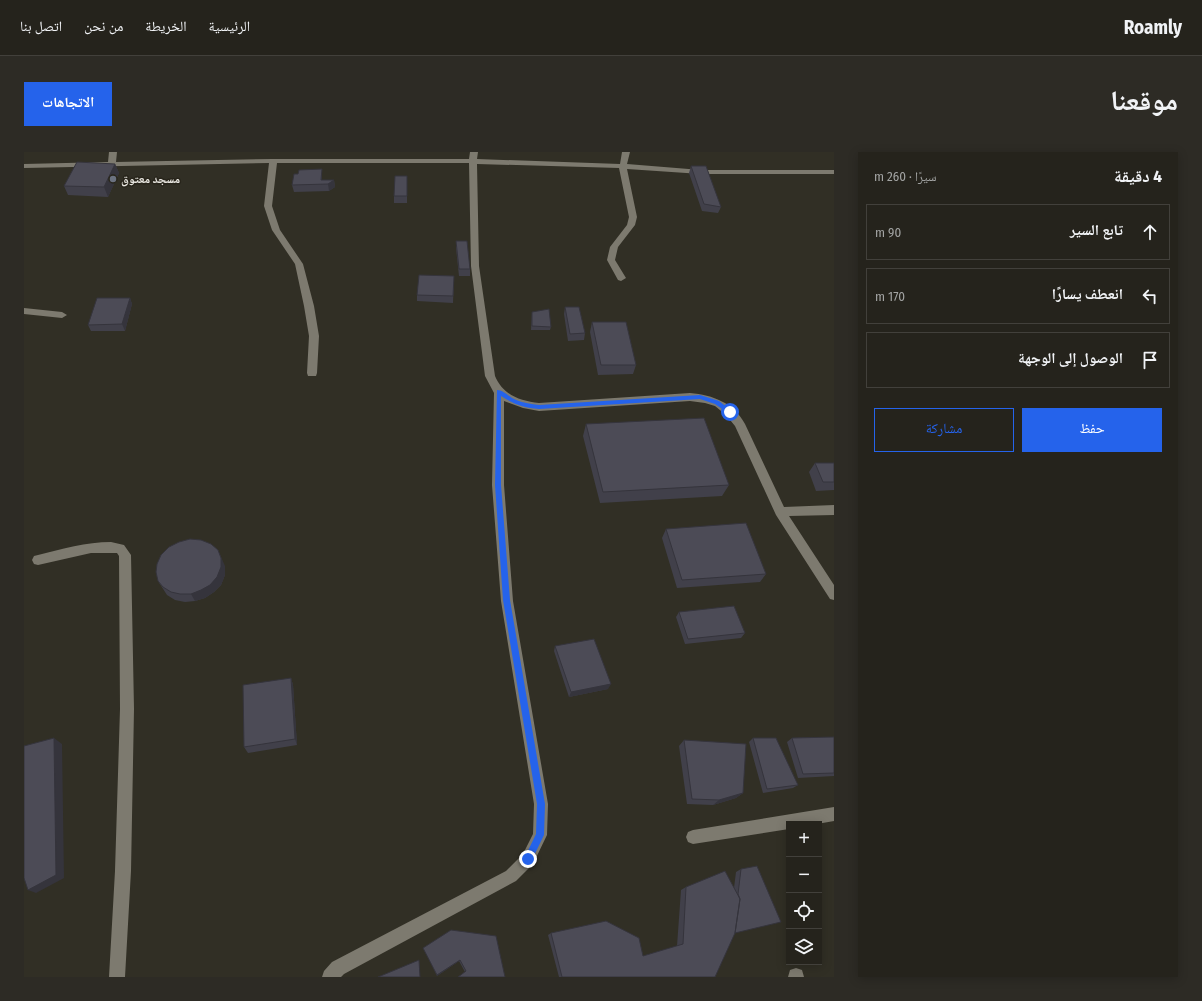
<!DOCTYPE html>
<html lang="ar">
<meta charset="utf-8">
<style>
:root{--surface:#25231c;--page:#2d2b25;--text:#f1f3f6;--muted:#a3a4a3;--line:#42403b;--accent:#2563eb}
body{margin:0;font-family:"Fira Sans Condensed","Noto Naskh Arabic",sans-serif;background:var(--page);color:var(--text);direction:rtl}
.controls{position:absolute;right:12px;bottom:12px;display:grid;overflow:hidden;border-radius:0px;box-shadow:0 2px 10px #0003}
.controls button{width:36px;height:36px;display:grid;place-items:center;padding:0;border:0;border-bottom:1px solid var(--line);background:var(--surface);color:var(--text);font:20px sans-serif}
.stop{position:absolute;width:12px;height:12px;margin:-9px;border:3px solid #2563eb;border-radius:50%;background:#fff}
.stop.end{background:#2563eb;border-color:#fff;box-shadow:0 1px 4px #0008}
.list{margin:0;padding:0;list-style:none}
h2{display:flex;justify-content:space-between;align-items:center;height:52px;margin:0;padding:0 16px;font-size:17px}
h2 small{font-size:13px;font-weight:400;color:var(--muted)}
.list li{display:grid;grid-template-columns:26px 1fr auto;gap:12px;align-items:center;box-sizing:border-box;height:56px;margin:0 8px 8px;padding:0 8px;border:1px solid var(--line);border-radius:0px}
.list b{display:block;font-size:15px;white-space:nowrap}
.list em{font-size:13px;font-style:normal;color:var(--muted)}
.actions{display:flex;gap:8px;padding:12px 16px}
.actions a{flex:1;padding:9px 0;border:1px solid var(--accent);border-radius:0px;text-align:center;font-size:14px;color:var(--accent)}
.actions .main{background:var(--accent);color:#fff}
.icon{flex:none;width:22px;height:22px;fill:none;stroke:currentColor;stroke-width:2;stroke-linecap:round;stroke-linejoin:round}
.map{position:relative;flex:none;width:810px;height:825px;overflow:hidden;direction:ltr;border-radius:0px}
header{display:flex;align-items:center;gap:24px;box-sizing:border-box;height:56px;padding:0 20px;background:var(--surface);border-bottom:1px solid var(--line)}
header strong{font-size:19px}
nav{display:flex;gap:22px;margin-inline-start:auto;font-size:14px}
.intro{display:flex;align-items:center;justify-content:space-between;box-sizing:border-box;height:96px;padding:0 24px}
h1{margin:0;font-size:28px}
.button{padding:10px 18px;border-radius:0px;background:var(--accent);color:#fff;font-size:14px;font-weight:700}
main{display:flex;gap:24px;padding:0 24px}
aside{flex:1;background:var(--surface);border-radius:0px;box-shadow:0 2px 10px #0003}
.map>svg:first-child{display:block}
</style>
<header>
<strong>Roamly</strong>
<nav><a>الرئيسية</a><a>الخريطة</a><a>من نحن</a><a>اتصل بنا</a></nav>
</header>
<div class="intro"><h1>موقعنا</h1><a class="button">الاتجاهات</a></div>
<main>
<aside>
<h2>4 دقيقة<small>سيرًا · 260 m</small></h2>
<ul class="list">
<li><svg class="icon" aria-label="ahead" viewBox="0 0 24 24"><path d="M12 20V5M6 11l6-6 6 6"/></svg><div><b>تابع السير</b></div><em>90 m</em></li>
<li><svg class="icon" aria-label="left" viewBox="0 0 24 24"><path d="M17 20v-9H6M10 6l-5 5 5 5"/></svg><div><b>انعطف يسارًا</b></div><em>170 m</em></li>
<li><svg class="icon" aria-label="arrive" viewBox="0 0 24 24"><path d="M6 21V4h12l-3 4 3 4H6"/></svg><div><b>الوصول إلى الوجهة</b></div></li>
</ul>
<div class="actions"><a class="main">حفظ</a><a>مشاركة</a></div>
</aside>
<div class="map">
<svg width="810" height="825" viewBox="0 0 810 825">
<rect width="100%" height="100%" fill="#312f25"/>
<g fill="none" stroke-linecap="round" stroke-linejoin="round">
<!-- minor -->
<path fill="#7d7a6f" fill-rule="evenodd" d="M85,0h8l-1,10 157,-3h196l1,-7h8l-1,7 143,5 2,-12h8l-3,12 74,6h133v4h-133l-74,-5 10,48 -2,8 -17,22 -3,13 11,18 -5,3 -3,-1 -11,-20 3,-13 17,-22 2,-8 -10,-49 -142,-4 2,102 16,110c8,19 25,25 44,27l151,-10c23,2 44,10 55,31l39,83 50,-2v10l-45,1 45,69v15l-4,-1 -54,-84 -41,-89 -9,-11 -11,-9 -10,-3 -15,-2 -151,10 -16,-3 -19,-7v84l9,116 35,203 -1,31 -14,29 -17,17 -172,93 -3,3h-19l2,-6 8,-9 174,-91 17,-17 10,-20 1,-30 -33,-203 -9,-116 2,-92 -9,-17 -14,-110 -2,-103h-192l-5,43 8,24 23,34 11,42 5,30 -2,37 -1,3h-8l-1,-3 2,-37 -5,-30 -9,-42 -23,-34 -8,-24 5,-43 -245,5v-4l84,-2z
M0,156l38,4 5,3 -5,3 -38,-4z
M87,390l13,3 7,10 3,154 -3,162 -6,106h-16l6,-106 5,-162 -1,-153 -2,-3h-26l-53,12 -4,-1 -2,-4 2,-4 4,-1c24,-6 48,-13 73,-13z
M810,655v14l-17,3h-28v5l-96,15 -5,-2 -2,-5 2,-5 5,-2z
M772,816l6,2 2,7h-16l2,-7z"/>
</g>
<!-- wall -->
<path fill="#41404a" d="M91,12l4,9 -11,24 -40,-2 -4,-9z
M667,14l30,41 -3,6 -16,-2 -13,-38z
M298,24v4h12l1,7 -6,4 -35,1 -2,-7z
M383,24v27h-13v-7z
M432,89l14,28v7h-11l-3,-28z
M430,124l-1,27 -36,-2v-6z
M106,146l2,6 -7,27h-34l-3,-6z
M541,155l20,26 -1,7 -16,1 -4,-27z
M508,160l19,15 -1,3h-19z
M568,170l44,43 -3,9 -35,1 -8,-43z
M562,272l143,61 -7,11 -122,7 -17,-67z
M791,311h19v27l-18,1 -7,-19z
M642,377l100,45 -6,8 -83,6 -15,-50z
M201,414v9l-4,10 -7,7 -9,6 -10,3 -10,1 -10,-2 -8,-5 -9,-14z
M655,460l66,21 -4,5 -56,6 -9,-27z
M531,494l53,43 -39,8 -15,-46z
M267,526l2,7 4,60 -49,8 -4,-6z
M810,585v39l-36,2 -11,-36 5,-4z
M729,586l45,47 -5,3 -30,5 -14,-51z
M660,588l59,53 -7,5 -23,7 -26,-1 -8,-58z
M717,717l-7,65 -19,43h-156l-11,-42 3,-2 92,23 34,-10 4,-56 5,-3 48,1 2,-16z
M472,784l-31,36 -6,-11 -22,15 -13,-27 -1,-1z"/>
<!-- shaded-wall -->
<path fill="#35343c" d="M91,12l4,9 -11,24 -4,-10z
M298,17v16l-1,-5z
M310,28l1,7 -6,4 -1,-7z
M106,146l2,6 -7,27 -3,-7z
M194,398l7,16v9l-4,10 -7,7 -9,6 -10,3 -4,-7z
M267,526l2,7 4,60 -2,-6z
M587,532l-3,5 -39,8 2,-5z
M30,586l8,6 2,134 -28,15 -8,-3z
M719,641l-7,5 -23,7 6,-5z
M436,808l-1,1 -22,15v-1z"/>
<!-- building -->
<path fill="#4c4b56" stroke="#35343c" d="M53,10l38,2 -11,23 -40,-1z
M667,14h15l15,41 -17,-3z
M298,17l-1,11h13l-6,4 -36,1 2,-11h4l1,-4z
M371,24h12v20h-13z
M432,89h11l3,28h-11z
M395,123l35,1 -1,20 -36,-1z
M73,146h33l-8,26 -34,1z
M541,155h14l6,26 -15,1z
M525,157l2,18 -19,-1v-14z
M568,170h34l10,43h-35z
M680,266l25,67 -126,7 -17,-68z
M791,311h19v19h-11z
M722,371l20,51 -84,6 -16,-51z
M166,387l11,1 10,4 7,6 3,8v9l-4,10 -7,8 -9,5 -10,4h-11l-9,-2 -8,-5 -5,-6 -2,-9 1,-8 4,-9 8,-8 10,-5z
M710,454l11,27 -57,6 -9,-27z
M570,487l17,45 -40,8 -16,-46z
M267,526l4,61 -51,8 -1,-62z
M810,585v36l-31,1 -11,-36z
M30,586l2,137 -28,15 -4,-12v-132z
M729,586h23l22,47 -31,4z
M660,588l62,4 -3,49 -24,7 -27,-1z
M733,714l24,56 -46,11 5,-34 -2,-5 3,-25z
M701,719l15,28 -5,34 -20,44h-153l-11,-44 55,-12 33,17 4,18 40,-12 3,-57z
M427,778l45,6 9,41h-47l8,-6 -6,-11 -23,15 -14,-27z
M395,808l1,17h-42z"/>
<!-- route -->
<path fill="#2563eb" d="M473,238c7,0 13,8 19,10 8,3 15,4 23,5l161,-10 19,6 14,11 -5,1 -13,-9 -15,-5 -161,10c-15,-1 -26,-5 -38,-13v89l9,115 35,204 -1,31 -13,27 -3,1 -4,-4 12,-25 1,-30 -34,-204 -8,-115z"/>
<!-- markers -->
<circle fill="#6b7280" stroke="#28251b" stroke-width="1.5" cx="89" cy="27" r="4"/>
<g text-anchor="middle" dominant-baseline="central" stroke-width="3" stroke-linejoin="round" paint-order="stroke">
<!-- far-poi labels -->
<g font-size="12" font-weight="bold" fill="#e9e7e1" stroke="#28251b" text-anchor="start">
<text x="97" y="27">مسجد معتوق</text>
</g>
</g>
</svg>
<div class="controls">
<button>+</button>
<button>−</button>
<button><svg class="icon" aria-label="locate" viewBox="0 0 24 24"><circle cx="12" cy="12" r="6"/><path d="M12 2v4M12 18v4M2 12h4M18 12h4"/></svg></button>
<button><svg class="icon" aria-label="layers" viewBox="0 0 24 24"><path d="M12 4l9 5-9 5-9-5zM3 14l9 5 9-5"/></svg></button>
</div>
<div class="stop" style="left:706px;top:260px"></div>
<div class="stop end" style="left:504px;top:707px"></div>
</div>
</main>
